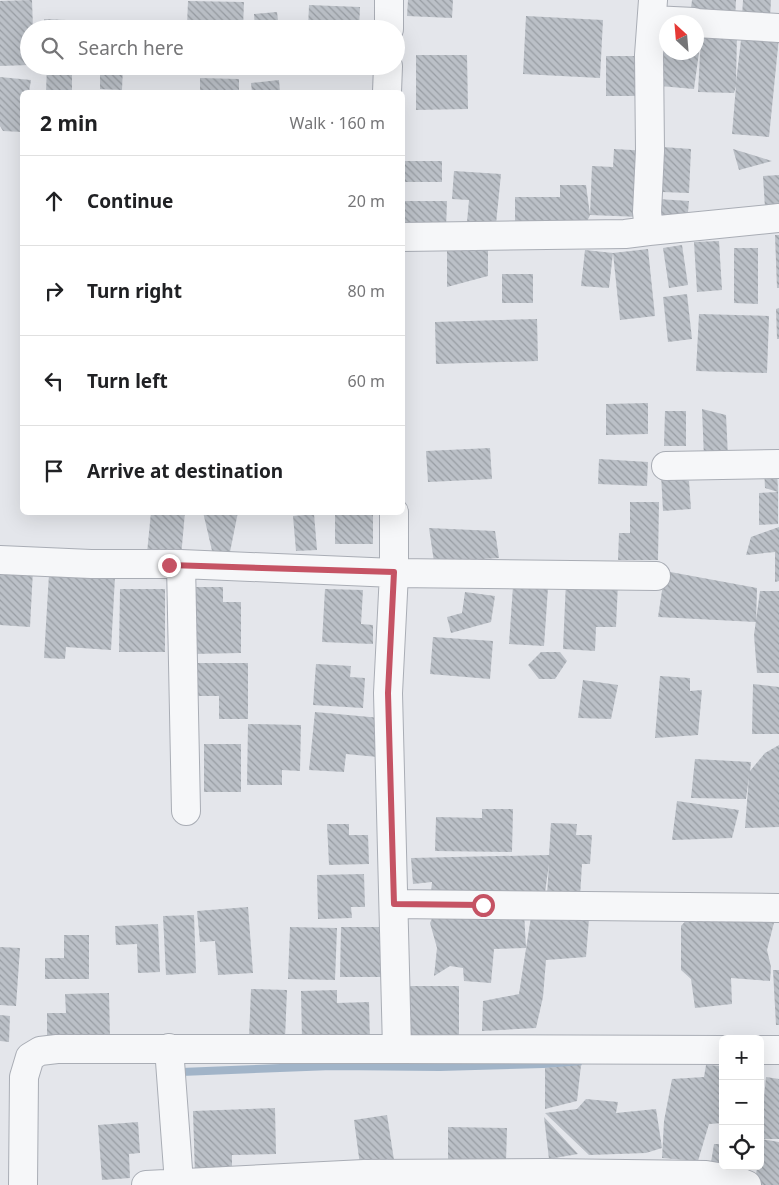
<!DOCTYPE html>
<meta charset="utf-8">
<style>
:root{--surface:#fff;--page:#f2f2f2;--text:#202124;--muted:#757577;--line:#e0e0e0}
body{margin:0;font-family:"Noto Sans",sans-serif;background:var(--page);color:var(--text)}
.controls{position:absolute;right:15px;bottom:15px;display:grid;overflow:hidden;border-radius:8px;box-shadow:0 5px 20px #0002}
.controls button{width:45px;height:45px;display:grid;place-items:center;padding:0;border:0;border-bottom:1px solid var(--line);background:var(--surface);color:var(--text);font:25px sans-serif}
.compass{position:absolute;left:659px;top:15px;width:45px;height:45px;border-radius:50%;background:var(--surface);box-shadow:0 5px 20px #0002;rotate:334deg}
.stop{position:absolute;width:15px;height:15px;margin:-11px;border:4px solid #c55364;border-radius:50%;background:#fff}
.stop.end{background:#c55364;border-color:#fff;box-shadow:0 1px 5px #0008}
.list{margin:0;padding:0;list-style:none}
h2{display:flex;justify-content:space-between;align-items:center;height:65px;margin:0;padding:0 20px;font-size:21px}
h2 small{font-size:16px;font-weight:400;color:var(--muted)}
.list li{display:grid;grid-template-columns:32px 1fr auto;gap:15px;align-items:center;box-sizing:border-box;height:90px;padding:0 20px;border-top:1px solid var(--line)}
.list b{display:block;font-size:19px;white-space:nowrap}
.list em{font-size:16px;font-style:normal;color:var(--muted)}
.icon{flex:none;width:28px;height:28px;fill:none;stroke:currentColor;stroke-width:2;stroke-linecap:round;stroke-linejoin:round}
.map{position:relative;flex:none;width:779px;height:1185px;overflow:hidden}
.search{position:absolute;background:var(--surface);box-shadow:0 5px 20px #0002;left:20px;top:20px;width:385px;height:55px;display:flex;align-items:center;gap:12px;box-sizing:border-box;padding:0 18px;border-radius:28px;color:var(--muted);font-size:19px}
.panel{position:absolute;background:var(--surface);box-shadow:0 5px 20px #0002;left:20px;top:90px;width:385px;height:425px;border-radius:8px}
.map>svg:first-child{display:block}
</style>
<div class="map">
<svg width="779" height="1185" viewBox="0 0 779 1185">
<defs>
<pattern id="building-back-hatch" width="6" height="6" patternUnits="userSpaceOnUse" patternTransform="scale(1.25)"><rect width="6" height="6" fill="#bbc0c7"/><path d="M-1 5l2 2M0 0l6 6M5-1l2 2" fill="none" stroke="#989da3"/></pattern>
</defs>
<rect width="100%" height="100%" fill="#e4e6eb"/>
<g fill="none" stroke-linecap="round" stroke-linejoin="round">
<!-- stream -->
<path stroke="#a1b4c8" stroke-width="8" d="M181,1072l151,-6 108,1 138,-4"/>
</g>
<!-- building -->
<path fill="url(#building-back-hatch)" d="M32,0l1,29h-4v36l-29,1v-65z
M408,0h45l-1,18 -45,-2z
M692,0h44l-1,19 -45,-3z
M743,0h28l-1,18 -28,-2z
M188,1l56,1 -1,26 -56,-2z
M309,5l51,2 -1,22h-51z
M277,12l2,17h-24l-1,-15z
M526,16l77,4 -3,58 -77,-4z
M44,19l45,2v8h-45z
M665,29h1v23h30v-20l41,2 -1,48 6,-50 37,5 -10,100 -37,-3 4,-48 -2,7 -36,-1 3,-55 -7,52 -34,-3z
M416,55h51l1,54 -52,1z
M606,56h33v40h-33z
M47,66h44l-1,8h-18v18h-26z
M100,66h23l-1,24 -22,-1z
M0,77l31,3 -2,12h-7v40l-19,-1 -3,-5z
M200,78l39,1v13h-39z
M279,80l1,12h-28l-1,-9z
M663,147l28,2 -2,44 -27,-1z
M614,149l36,2 -9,66 -51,-2 -5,11 -70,-1v-28h45v-12h26l4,30 2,-49 21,1z
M733,149l39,12 -33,9z
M402,161h40v21h-40z
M454,171l47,3 -5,50 -29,-2 2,-22 -17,-1z
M779,175v32l-14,1 -2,-32z
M658,199l31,2 -2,22 -31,-3z
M402,201h45l-1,28 -44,-1z
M775,235h4v53h-2z
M719,241l3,49 -25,2 -3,-50z
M682,245l6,40 -19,3 -6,-40z
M734,248h24v56l-24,-1z
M648,249l7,67 -35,4 -7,-67z
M488,250v26l-41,11v-36z
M585,250l28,3 -4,35 -28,-2z
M502,274h31v29h-31z
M687,294l5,45 -24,3 -5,-45z
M779,308v31h-2l-1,-30z
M699,314l70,2 -2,57 -71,-2z
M537,319l1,42 -102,3 -1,-42z
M648,403v31l-42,1v-31z
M702,409l24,6 2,42 -24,1z
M665,411h21v35h-22z
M490,448l2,31 -64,3 -2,-31z
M599,459l49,3 -1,24 -49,-2z
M777,467l1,25 -13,-4 -1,-20z
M661,474l28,7 2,28 -28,2z
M778,492v32l-19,1v-32z
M630,502h29l-1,58h-40l1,-27h11z
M151,512h34l-4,45 -34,-4z
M203,512h35l-8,40 -17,3z
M335,512h38v32h-38z
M314,514l3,36 -21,1 -3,-35z
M779,527v54l-4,1v-30l-29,3 5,-18z
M429,528l66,3 4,27 -65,4z
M0,568l33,2 -3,57 -30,-2z
M665,571l92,17 -1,34 -98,-5z
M49,574l66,3 -4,73 -45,-3 -1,12 -21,-1z
M566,581l52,2 -2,44h-20l-1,24 -32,-2z
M513,586l35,2 -4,58 -35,-2z
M193,587h30v15h18v51l-49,1z
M120,589h45v63h-46z
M325,589l38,1 -2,34 12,1v19l-51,-2z
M760,591h19v82h-22l-3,-38z
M465,592l30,4 -4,26 -40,11 -4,-16 15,-4z
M433,637l60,4 -3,38 -60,-5z
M541,652h19l7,9 -12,18h-16l-11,-14z
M193,663h55v56h-29v-23h-26z
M316,664l35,2 -1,11 15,1 -2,30 -50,-3z
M660,676l30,2v13l12,-1 -4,45 -43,3z
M583,680l35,5 -7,34 -33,-1z
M753,684l26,3v47h-27z
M315,712l66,6 -3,39 -32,-3 -2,18 -35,-2z
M248,724l53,1 -1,46 -18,-1v15h-35z
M204,744h37v48h-37z
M779,745v82l-34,1 4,-52 -3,23 -55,-1 4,-39 56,3 -1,9 15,-18z
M677,801l62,9 -7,28 -60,2z
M482,809h31l-1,43 -77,-1 1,-34 46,1z
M551,823l26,1 -1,11h16l-2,29h-8l-2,33 -33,-2 2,-31 -5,36 -114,5 2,-23 -19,2 -2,-26 138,-3z
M327,824h22v11h19l1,29 -40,1z
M364,874l1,33h-14l1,11 -34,1 -1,-44z
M248,907l5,66 -35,2 -3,-34 -15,1 -3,-31z
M436,909l88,3 2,36 -32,1 -3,34 -27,-2 -1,-13 -13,-2 -16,10 3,-28 -7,-25z
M532,910l57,9 -3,38 -40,3 -3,37 -7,31 -54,3 1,-30 36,-7z
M194,915l2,58 -30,2 -3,-59z
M776,915l-9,35 4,17 -1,14 -39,-3 1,26 -37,4 -4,-29 -10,-9v-44l9,-10z
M158,924l2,48 -22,1 -1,-29 -21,1 -1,-19z
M290,927l47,1 -2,52 -47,-1z
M341,927h41v50h-42z
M64,935h25v44h-44v-21h19z
M0,947l20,1 -4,58 -16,-1z
M773,970h6v55h-3z
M405,986h54v49l-54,1z
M251,989l36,1 -2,49 -36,-1z
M337,990v13l32,-1 1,37 -68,2 -1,-50z
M109,993l1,44 -63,2v-26h19l-1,-19z
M0,1015l10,1 -1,26 -9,-1z
M581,1065l-4,36 -32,8v-41z
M706,1065l17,1v57l-14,1 -11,37 -36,-3 2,-37 8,-42 32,-2z
M766,1077l13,2v60h-19z
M586,1099l32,3 -2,11 40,-4 6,39 -16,5 -57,2 -44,-42 32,-4z
M275,1108l1,46 -44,1v19l-37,1 -2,-64z
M387,1115l7,45 -34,5 -6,-45z
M544,1117l34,37 -29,5z
M138,1122l2,31 -11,1 1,24 -28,2 -4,-55z
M448,1127l59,1 -1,34 -58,-1z
M760,1139l19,3v43h-24l2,-19h3z
M714,1144h9v22h32v3h-45z"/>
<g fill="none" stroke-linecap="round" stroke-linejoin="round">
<!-- minor casing -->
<g stroke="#a9adb5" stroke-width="30">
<path id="minor" d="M652,20l42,2
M696,23l83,5
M389,29v-29
M387,92l1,-26
M649,231l130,-13
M402,237l223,-3 24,-3 -2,-19 3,-61 -1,-96 4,-55
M666,466l113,-2
M0,560l91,4h90l213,9 262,3
M181,564l5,247
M394,904l385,4
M169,1048l10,135
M397,1049l326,1
M760,1050h19
M23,1185l1,-108 6,-20 10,-6 17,-2h340l-9,-356 6,-120v-61
M146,1185l218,-11 182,-1 160,2 29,5 12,5"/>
</g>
<!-- minor -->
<use href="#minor" stroke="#f6f7f9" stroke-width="28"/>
</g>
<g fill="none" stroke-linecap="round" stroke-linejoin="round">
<!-- route -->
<path stroke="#c55364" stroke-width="6" d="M169,565l225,7 -6,121 6,211 89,1"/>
</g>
</svg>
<div class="controls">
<button>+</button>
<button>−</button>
<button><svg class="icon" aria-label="locate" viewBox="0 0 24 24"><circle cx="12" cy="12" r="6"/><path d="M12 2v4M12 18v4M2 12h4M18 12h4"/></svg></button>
</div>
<svg class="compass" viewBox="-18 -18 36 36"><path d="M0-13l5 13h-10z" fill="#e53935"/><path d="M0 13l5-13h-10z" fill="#757577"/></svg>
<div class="stop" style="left:483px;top:905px"></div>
<div class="stop end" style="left:169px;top:565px"></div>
<div class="search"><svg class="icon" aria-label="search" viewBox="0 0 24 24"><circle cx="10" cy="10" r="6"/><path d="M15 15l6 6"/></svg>Search here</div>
<section class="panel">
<h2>2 min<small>Walk · 160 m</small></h2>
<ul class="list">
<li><svg class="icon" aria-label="ahead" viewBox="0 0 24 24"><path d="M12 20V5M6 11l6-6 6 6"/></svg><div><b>Continue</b></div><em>20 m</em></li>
<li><svg class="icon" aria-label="right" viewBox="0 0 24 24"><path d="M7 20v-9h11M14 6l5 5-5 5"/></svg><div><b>Turn right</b></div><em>80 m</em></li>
<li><svg class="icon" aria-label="left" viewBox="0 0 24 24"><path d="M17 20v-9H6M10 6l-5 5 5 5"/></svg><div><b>Turn left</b></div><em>60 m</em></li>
<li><svg class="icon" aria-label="arrive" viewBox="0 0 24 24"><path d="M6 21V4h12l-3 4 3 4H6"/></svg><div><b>Arrive at destination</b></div></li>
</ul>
</section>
</div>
